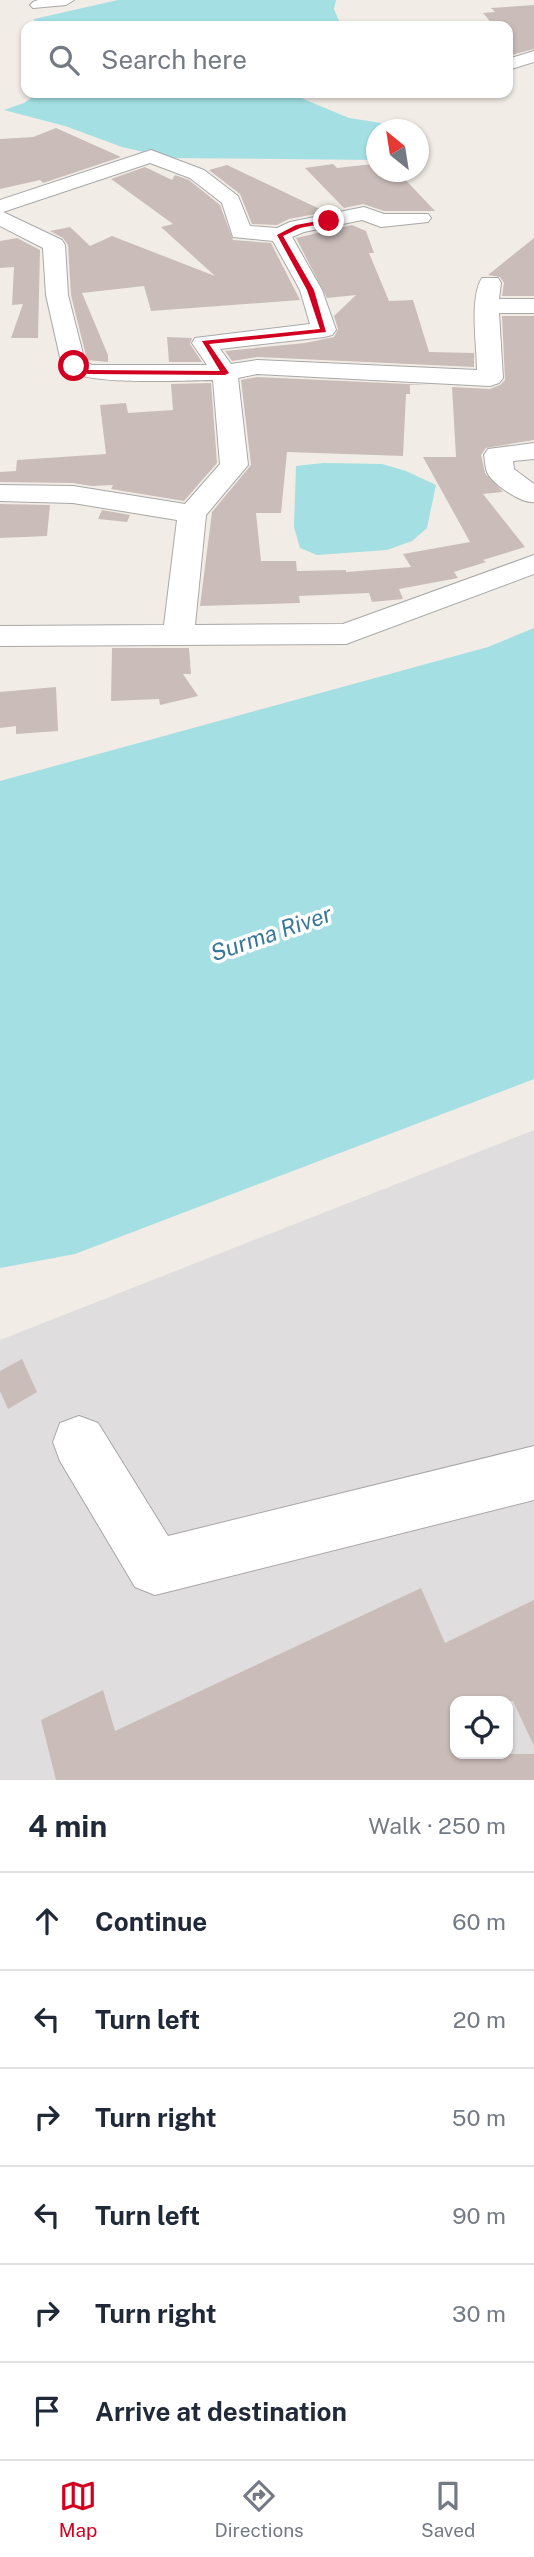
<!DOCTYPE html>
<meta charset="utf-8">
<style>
:root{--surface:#fff;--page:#f2f2f3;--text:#1f2937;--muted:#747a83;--line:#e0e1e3;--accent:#d10021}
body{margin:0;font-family:"Public Sans",sans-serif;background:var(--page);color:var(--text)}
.controls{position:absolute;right:21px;bottom:21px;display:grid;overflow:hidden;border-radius:14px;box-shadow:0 2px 5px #0004}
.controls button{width:63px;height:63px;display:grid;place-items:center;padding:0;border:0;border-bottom:2px solid var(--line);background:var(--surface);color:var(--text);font:35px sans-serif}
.compass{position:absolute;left:366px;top:119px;width:63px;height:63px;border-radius:50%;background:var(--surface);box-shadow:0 2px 5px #0004;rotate:330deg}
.stop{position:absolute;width:21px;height:21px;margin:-16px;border:5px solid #d10021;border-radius:50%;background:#fff}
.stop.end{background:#d10021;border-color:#fff;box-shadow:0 2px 7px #0008}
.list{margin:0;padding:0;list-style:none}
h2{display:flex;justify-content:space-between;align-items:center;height:91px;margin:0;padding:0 28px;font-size:30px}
h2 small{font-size:23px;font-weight:400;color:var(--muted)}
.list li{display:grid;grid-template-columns:46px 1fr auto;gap:21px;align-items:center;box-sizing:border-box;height:98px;padding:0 28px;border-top:2px solid var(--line)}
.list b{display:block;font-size:26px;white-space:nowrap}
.list em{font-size:23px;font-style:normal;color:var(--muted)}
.icon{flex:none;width:38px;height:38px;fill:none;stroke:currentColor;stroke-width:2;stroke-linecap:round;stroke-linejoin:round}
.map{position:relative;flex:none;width:534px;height:1780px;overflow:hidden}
.search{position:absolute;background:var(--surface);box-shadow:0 2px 5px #0004;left:21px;right:21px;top:21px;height:77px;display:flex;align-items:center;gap:18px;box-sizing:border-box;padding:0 24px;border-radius:14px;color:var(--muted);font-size:26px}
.sheet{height:679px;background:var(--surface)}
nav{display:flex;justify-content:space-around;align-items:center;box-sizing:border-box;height:98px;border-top:2px solid var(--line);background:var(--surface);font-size:19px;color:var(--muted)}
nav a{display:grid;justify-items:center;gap:4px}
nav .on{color:var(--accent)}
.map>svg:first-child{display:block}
</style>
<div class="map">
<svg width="534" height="1780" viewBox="0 0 534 1780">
<rect width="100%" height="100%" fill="#f2ece6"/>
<!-- residential -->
<path fill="#dfddde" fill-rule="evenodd" d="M534,1130v650h-534v-440zM455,1701h53v53h-53z"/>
<!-- water -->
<path fill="#a3dfe3" d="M118,0h218l-2,9 7,17h-305l-2,-7z
M38,93h251l60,25 39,6 15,5 -26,1 -1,30 -206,-2 -48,-11 -57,-21 -61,-16 20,-7z
M323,463l59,1 24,7 30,14 -9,43 -15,13 -25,9 -70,5 -17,-7 -6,-21 2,-61z
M534,628v451l-459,175 -75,14v-487l488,-134z"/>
<!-- building -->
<path fill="#cabdb9" d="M534,5v44l-26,7v-30h-14l-11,-13 12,-1 -4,-4z
M56,128l65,29 -78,26 -3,-3 -40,9v-50l33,-2z
M333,164l4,4 36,-4 3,8h22l37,39h-51l-21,-7 -19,4 -39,-40z
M227,165l99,47 -37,7 -12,6 -25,-1 -12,-30 -31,-24z
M145,167l27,13 3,-5 14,5 31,25 13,35 38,3 29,57 -149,11 -7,-25 -62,7 26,62v7l-21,-2 -16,-65 -3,-50 -5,-7 -13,-7 20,-4 20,19 22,-10 103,40 -54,-49 12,-3 -62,-45z
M352,225l14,6 8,22h-5l20,48 24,-1 16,52 45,1v14l-217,-10 -25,4 -7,-10 80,-8 29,-6 4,-8 -4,-13 22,-21 -29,3 -31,-60z
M17,238l23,12 -2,88h-27l12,-34 -11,1 2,-38 -14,1v-27z
M534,238v58h-32l2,-13 -4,-6 -12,-2z
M502,316h32v124l-48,8 -5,7 4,18 18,19 -20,2 42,53 -42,13 3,2 -32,10 4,6 -59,11 4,10 -31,3 -3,-9 -70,3 1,7 -100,3 12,-94 39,-47 -10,-85 16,-3 172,8h-19v9h-4l-3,62 -116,-4 -6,61h-25l5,48h35l1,10 49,-1v2l65,-5 -8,-13 67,-12 -47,-85h33l-4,-70 38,2 10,-4 5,-5z
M167,337l25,1 -2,6 12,18h-33z
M211,383l6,80 -33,38 -73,-12 2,-4 -21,1 -19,-3 -73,-1v-10l16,-1 1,-11 89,-6 -6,-49 26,-2 2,10 45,-3 -2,-26z
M0,504l50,1 -3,31 -47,2z
M102,510l28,5 -3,7 -29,-3z
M112,648h77l2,26h-8l15,22 -38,9 -1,-6 -48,2z
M56,687l2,44 -42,3v-8l-16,2v-36z
M22,1359l15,33 -29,17 -8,-18v-20z
M421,1588l24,55 89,-43v146l-21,-45h-58v53h79v26h-478l-15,-60 62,-30 12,41z"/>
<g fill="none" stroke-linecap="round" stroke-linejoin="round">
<!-- minor casing -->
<g stroke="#a8a8a8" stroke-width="2">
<path id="minor" d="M38,0h36l-8,5 -33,3 -3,-3 3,-3z
M534,51v11l-26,8v-11z
M151,150l53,20 34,26 12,30 27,2 13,-6 74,-15 20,7h44l3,4 -3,4 -47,5 -19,-7 -58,12 -12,5 30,53 14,40 -4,5 -8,2 -104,12 11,15 26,-4 220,10c0,-23 -8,-73 5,-92h16l3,5 -2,16h35v14h-35l4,65 -4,5 -9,3 -233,-12 -19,4 10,87 -42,50 -11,110 148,-1 191,-69v19l-188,70 -346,2v-20l164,-1 13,-105 -104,-17 -73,-2v-16l73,1 112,18 35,-40 -7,-84c-29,0 -137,7 -151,-14l-16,-71 -3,-47 -43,-22v-26zM150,163l40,15 32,25 11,34 40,4 27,49 10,34 -115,14 -3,5 15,22h-115l-7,-3 -17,-67 -3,-50 -3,-5 -59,-28z
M534,443v16l-21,2 1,8 20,15v18c-12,2 -42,-18 -47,-30 -2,-5 -2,-12 -3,-17l4,-6z
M79,1416l19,7 70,113 366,-90v54l-379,95 -20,-8 -75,-126 -7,-19 7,-19z"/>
</g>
<!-- minor -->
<use href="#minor" fill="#fff" fill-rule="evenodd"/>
</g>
<!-- route -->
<path fill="#d10021" d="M329,219l2,3 -31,6 -17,8 31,54 12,42 -117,12 20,29 -4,2 -137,-1 -18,-8 4,-3 15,7 131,1 -18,-30 118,-12 -13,-39 -30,-55 19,-10z"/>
<g text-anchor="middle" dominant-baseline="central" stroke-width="7" stroke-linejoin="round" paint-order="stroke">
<!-- water labels -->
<g font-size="23" font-style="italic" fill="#387899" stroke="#fff">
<text transform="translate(271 933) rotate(-19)">Surma River</text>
</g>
</g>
</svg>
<div class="controls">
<button><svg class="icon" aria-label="locate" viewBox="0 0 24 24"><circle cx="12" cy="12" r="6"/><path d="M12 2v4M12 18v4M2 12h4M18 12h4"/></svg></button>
</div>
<svg class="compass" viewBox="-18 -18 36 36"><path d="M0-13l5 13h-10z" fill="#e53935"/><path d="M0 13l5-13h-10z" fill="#747a83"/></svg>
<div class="stop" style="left:74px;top:366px"></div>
<div class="stop end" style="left:329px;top:221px"></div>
<div class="search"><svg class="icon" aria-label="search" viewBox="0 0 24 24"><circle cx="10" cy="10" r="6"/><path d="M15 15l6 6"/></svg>Search here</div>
</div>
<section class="sheet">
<h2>4 min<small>Walk · 250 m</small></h2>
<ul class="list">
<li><svg class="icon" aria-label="ahead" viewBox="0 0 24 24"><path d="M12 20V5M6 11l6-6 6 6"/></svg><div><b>Continue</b></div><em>60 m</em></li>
<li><svg class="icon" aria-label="left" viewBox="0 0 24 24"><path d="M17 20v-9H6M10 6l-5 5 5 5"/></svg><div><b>Turn left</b></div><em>20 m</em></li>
<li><svg class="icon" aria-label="right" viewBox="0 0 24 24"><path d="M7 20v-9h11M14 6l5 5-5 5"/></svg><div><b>Turn right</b></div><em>50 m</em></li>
<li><svg class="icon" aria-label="left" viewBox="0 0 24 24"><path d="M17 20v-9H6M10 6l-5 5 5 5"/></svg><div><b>Turn left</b></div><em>90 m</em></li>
<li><svg class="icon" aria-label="right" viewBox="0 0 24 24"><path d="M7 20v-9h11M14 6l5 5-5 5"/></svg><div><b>Turn right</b></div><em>30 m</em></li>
<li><svg class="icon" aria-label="arrive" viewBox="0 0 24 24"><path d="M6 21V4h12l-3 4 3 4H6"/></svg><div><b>Arrive at destination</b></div></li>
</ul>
</section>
<nav>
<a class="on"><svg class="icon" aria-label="map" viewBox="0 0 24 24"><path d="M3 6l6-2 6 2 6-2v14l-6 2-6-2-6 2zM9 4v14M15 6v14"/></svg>Map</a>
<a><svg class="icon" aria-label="directions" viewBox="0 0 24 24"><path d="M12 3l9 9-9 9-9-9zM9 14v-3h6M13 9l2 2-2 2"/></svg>Directions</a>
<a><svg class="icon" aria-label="saved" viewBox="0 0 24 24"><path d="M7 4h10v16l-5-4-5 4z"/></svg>Saved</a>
</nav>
